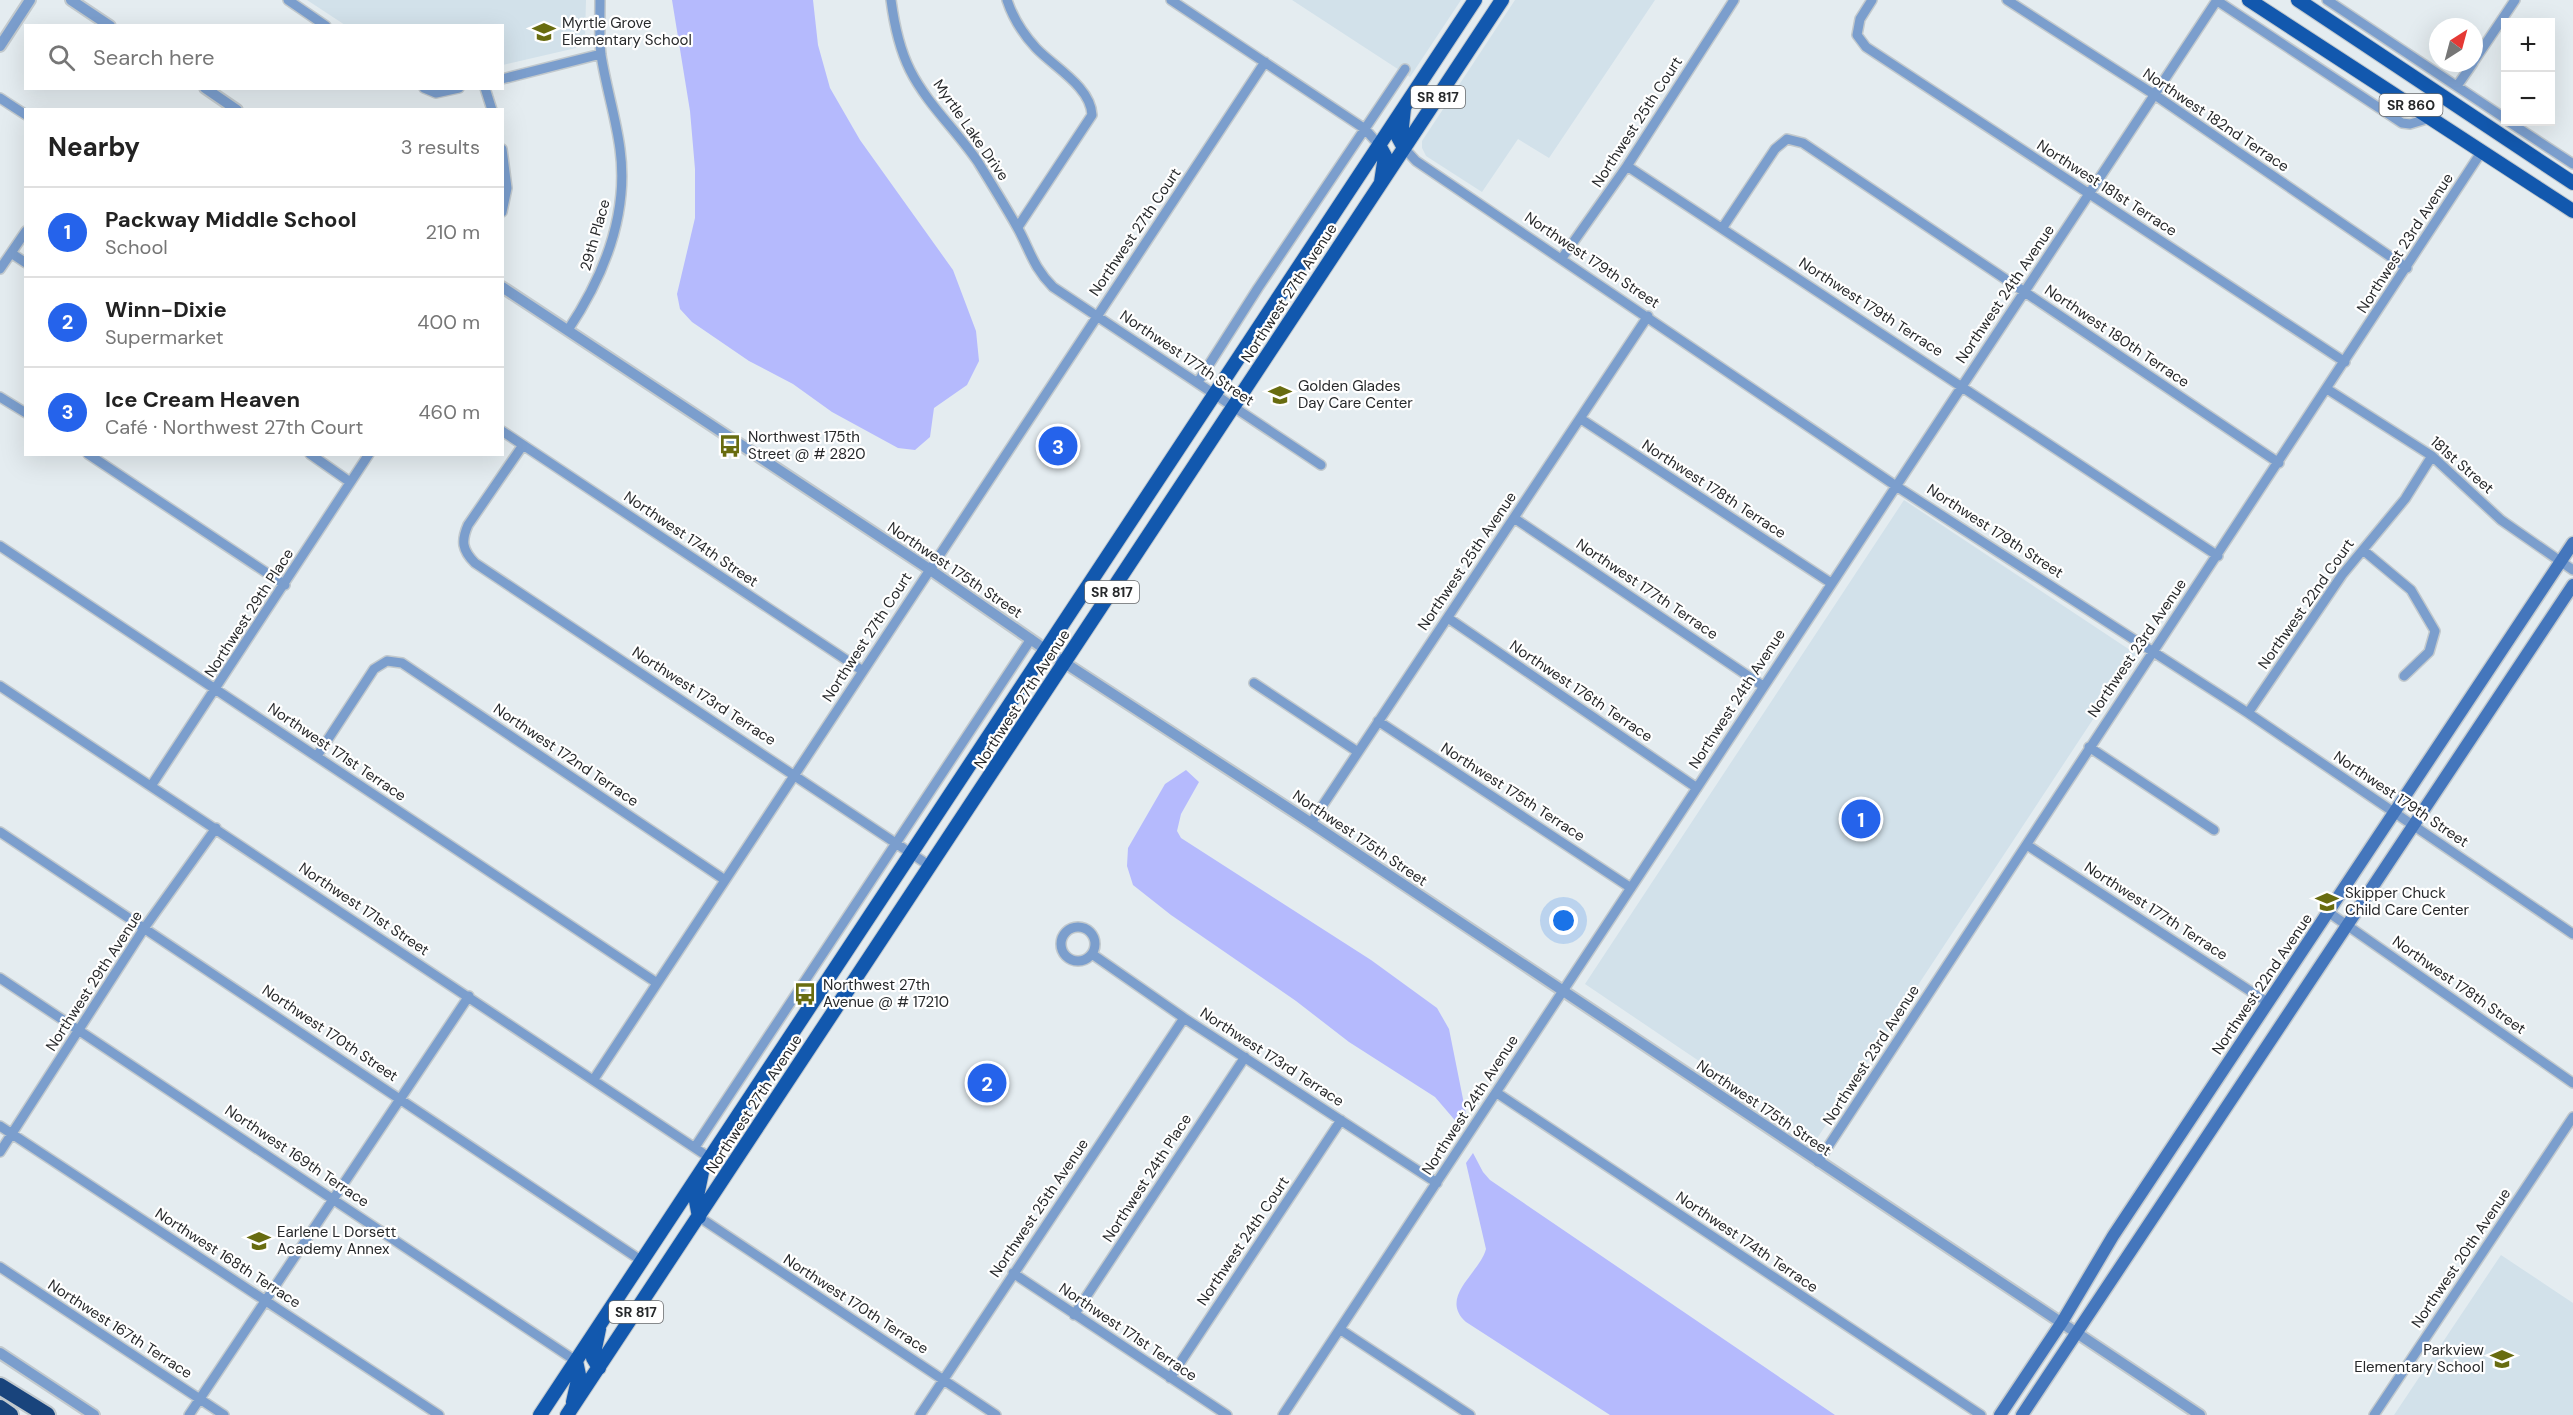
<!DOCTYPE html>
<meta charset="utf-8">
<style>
:root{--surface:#fff;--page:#f6f6f6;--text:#222;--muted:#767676;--line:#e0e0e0;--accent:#2563eb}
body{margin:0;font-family:"DM Sans",sans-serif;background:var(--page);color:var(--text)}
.controls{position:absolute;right:18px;top:18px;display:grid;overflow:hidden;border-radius:0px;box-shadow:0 6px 24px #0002}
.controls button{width:54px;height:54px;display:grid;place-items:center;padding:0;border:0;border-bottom:2px solid var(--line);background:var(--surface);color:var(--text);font:30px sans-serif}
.compass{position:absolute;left:2429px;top:18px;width:54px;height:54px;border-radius:50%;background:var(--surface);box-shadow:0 6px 24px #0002;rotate:36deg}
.you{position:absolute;left:1564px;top:921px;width:21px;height:21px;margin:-15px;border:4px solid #fff;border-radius:50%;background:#1a73e8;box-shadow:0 0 0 9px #1a73e833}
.badge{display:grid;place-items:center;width:39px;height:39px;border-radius:50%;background:var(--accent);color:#fff;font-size:20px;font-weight:700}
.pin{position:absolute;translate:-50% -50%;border:3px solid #fff;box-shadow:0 2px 6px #0006}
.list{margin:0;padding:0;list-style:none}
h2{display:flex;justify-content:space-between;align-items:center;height:78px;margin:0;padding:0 24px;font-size:26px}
h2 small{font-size:20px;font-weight:400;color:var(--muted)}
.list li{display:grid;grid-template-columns:39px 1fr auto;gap:18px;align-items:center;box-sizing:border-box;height:90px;padding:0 24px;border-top:2px solid var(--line)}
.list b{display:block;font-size:22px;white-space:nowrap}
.list p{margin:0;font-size:20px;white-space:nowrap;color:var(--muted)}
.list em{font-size:20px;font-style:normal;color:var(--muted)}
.icon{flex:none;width:33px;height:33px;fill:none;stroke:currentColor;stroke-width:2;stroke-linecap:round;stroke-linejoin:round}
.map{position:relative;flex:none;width:2573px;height:1415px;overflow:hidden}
.search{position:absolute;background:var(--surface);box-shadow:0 6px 24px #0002;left:24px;top:24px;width:480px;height:66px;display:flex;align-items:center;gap:15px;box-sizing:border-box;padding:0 21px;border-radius:0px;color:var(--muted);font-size:22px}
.panel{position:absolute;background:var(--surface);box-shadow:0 6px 24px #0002;left:24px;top:108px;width:480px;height:348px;border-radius:0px}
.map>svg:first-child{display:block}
</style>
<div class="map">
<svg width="2573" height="1415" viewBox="0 0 2573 1415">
<rect width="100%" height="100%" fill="#e4ecf0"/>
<!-- built -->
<path fill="#d2e1ea" d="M307,0h279l-1,38 -9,10 -73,17 -1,-39 -157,-1z
M1292,0h169l-51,77z
M1515,0h140l-106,158 -31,-19 -36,53 -56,-36 -4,-8v-7z
M1904,500l232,154 -320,486 -231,-156z
M2501,1255l72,48v112h-179z"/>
<!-- water -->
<path fill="#b5bafd" d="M672,0h141l5,45 12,43 30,52 93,130 23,61 3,30 -12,24 -33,23 -4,29 -15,13 -17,-2 -66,-36 -39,-28 -44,-23 -57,-39 -12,-13 -3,-15 18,-76v-49l-5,-58z
M1186,770l13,12 -18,32 -4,17 4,7 190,122 66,48 12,21 17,85 -7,11 -24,-28 -86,-55 -53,-41 -125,-86 -38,-30 -6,-19 1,-18 37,-64z
M1473,1153l10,19 7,8 345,235h-225l-144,-93c-28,-25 14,-49 20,-73l-20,-86z"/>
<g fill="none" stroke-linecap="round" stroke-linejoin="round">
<!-- minor casing -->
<g stroke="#c2c9cd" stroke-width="12">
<path id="minor" d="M288,0l38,26
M891,0c3,23 9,50 19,70 17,34 47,61 68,92 13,21 26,42 38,63 14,24 16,41 37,62l268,178
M1007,0c6,18 16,34 29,48 18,19 55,39 56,67l-74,112
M1171,0l194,129 14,16
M1872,0l-12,19 -3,16 9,12 479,315
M2007,0l148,95 252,173
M2216,0l186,123 8,1 20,-6
M2327,0l179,119
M2474,61l41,-61
M502,79l99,-25
M2457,86l16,-23
M424,88l12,5 23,-5
M485,88l7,22
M0,98l26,17
M2509,122l64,42
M1404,148l12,13 480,325 352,227 325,221
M502,149l5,39 -5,24
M1627,166l591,390
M1723,227l52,-78 12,-10 16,4 476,320
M11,253l15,10
M1562,258l65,-92 107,-166
M0,269l26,-38
M568,330c36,-54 61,-115 52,-181 -4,-31 -14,-62 -19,-94 -2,-18 -1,-37 -1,-55
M1198,382l60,-94 147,-219
M2327,389l105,67 69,64 72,50
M0,397l26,16
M1581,419l250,164
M502,431l361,240
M523,445l-55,80c-7,16 -6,25 7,38l455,303
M88,454l197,131
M310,454l40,28
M1514,518l249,168
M0,546l657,437
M2363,550l48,40 24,41 -6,21 -25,24
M1448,618l249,170
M1254,683l104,69
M0,686l710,472
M2248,713l94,-138 63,-76 27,-43
M1378,721l253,167
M2089,747l125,83
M317,756l57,-87 13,-8 15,2 323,217
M151,786l218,-332
M1311,823l337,-507
M0,832l642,429
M2027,845l240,157
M2328,912l245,171
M1061 944a17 17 0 1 1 34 0a17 17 0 1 1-34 0Z
M1092,954l92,64 253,165
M0,978l576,383
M594,1079l671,-1017
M1497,1093l484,322
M0,1126l439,289
M695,1147l336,-508
M0,1152l145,-225 71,-99
M1818,1162l664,-1011
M699,1217l297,198
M0,1267l224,148
M1013,1273l214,142
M1074,1315l171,-258
M1341,1330l129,85
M1170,1378l171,-258
M189,1415l280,-419
M920,1415l264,-397
M1283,1415l934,-1415
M2374,1415l199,-298"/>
</g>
<!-- tertiary casing -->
<g stroke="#c2c9cd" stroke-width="14">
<path id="tertiary" d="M71,0l39,26
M0,46l30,-46
M205,88l32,22
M502,287l427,282 136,94 246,160 889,592
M0,1353l94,62"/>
</g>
<!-- secondary casing -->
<g stroke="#c2c9cd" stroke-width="15">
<path id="secondary" d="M2000,1415l62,-93 51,-86 460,-693
M2022,1415l551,-830"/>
</g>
<!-- primary casing -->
<g stroke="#c2c9cd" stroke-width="16">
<path id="primary" d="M2249,0l324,211
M2298,0l275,183
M1379,145l6,11 -4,26
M1404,148l-6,-11 4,-10 2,-19
M699,1217l-3,-16 6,-29
M599,1368l-6,-10 6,-29
M573,1402l6,-27 -3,-14
M540,1415l935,-1415
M567,1415l935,-1415"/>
</g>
<!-- motorway casing -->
<g stroke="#c2c9cd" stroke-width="20">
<path id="motorway" d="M0,1386l47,29
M0,1408l10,7"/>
</g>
<!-- minor -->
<use href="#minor" stroke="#7b9ecd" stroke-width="9"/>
<!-- tertiary -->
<use href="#tertiary" stroke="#7b9ecd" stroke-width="10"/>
<!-- secondary -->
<use href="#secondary" stroke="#4476bc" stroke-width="12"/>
<!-- primary -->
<use href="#primary" stroke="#1258ae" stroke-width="14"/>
<!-- motorway -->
<use href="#motorway" stroke="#19447c" stroke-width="16"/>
</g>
<!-- icons -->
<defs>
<g id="school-bare" transform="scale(1.8)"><path d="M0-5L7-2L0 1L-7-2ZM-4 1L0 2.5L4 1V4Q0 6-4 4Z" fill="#686c10" stroke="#fff" stroke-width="2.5" paint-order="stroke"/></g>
<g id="bus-bare" transform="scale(1.8)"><path d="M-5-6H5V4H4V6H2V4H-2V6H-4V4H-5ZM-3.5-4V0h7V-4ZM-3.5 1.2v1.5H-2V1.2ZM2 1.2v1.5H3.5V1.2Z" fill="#686c10" stroke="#fff" stroke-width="2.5" paint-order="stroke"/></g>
</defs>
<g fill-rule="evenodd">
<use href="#school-bare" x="544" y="32"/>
<use href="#school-bare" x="1280" y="395"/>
<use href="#bus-bare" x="730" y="446"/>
<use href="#school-bare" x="2327" y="902"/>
<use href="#bus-bare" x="805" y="994"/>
<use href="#school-bare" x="259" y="1241"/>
<use href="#school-bare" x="2502" y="1359"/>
</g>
<g text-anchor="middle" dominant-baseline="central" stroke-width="4.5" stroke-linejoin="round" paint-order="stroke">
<!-- shield labels -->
<g fill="#fff" stroke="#68696b" stroke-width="1.5">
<rect x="1411" y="86" width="54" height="22" rx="4.5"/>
<rect x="2379.5" y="94" width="63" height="22" rx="4.5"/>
<rect x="1085" y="581" width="54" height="22" rx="4.5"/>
<rect x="609" y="1301" width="54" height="22" rx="4.5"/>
</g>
<g font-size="14" font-weight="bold" fill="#27292b">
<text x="1438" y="97">SR 817</text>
<text x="2411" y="105">SR 860</text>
<text x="1112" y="592">SR 817</text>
<text x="636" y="1312">SR 817</text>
</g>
<!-- poi labels -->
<g font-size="15" fill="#27292b" stroke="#fff" text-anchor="start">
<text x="562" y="23">Myrtle Grove<tspan x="562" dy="17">Elementary School</tspan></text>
<text x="1298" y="386">Golden Glades<tspan x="1298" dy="17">Day Care Center</tspan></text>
<text x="748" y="437">Northwest 175th<tspan x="748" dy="17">Street @ # 2820</tspan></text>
<text x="2345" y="893">Skipper Chuck<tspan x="2345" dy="17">Child Care Center</tspan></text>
<text x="823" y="985">Northwest 27th<tspan x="823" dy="17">Avenue @ # 17210</tspan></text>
<text x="277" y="1232">Earlene L Dorsett<tspan x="277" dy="17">Academy Annex</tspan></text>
<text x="2484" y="1350" text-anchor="end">Parkview<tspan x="2484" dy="17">Elementary School</tspan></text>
</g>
<!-- street labels -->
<g font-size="15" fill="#27292b" stroke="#fff">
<text transform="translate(2216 120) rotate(34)">Northwest 182nd Terrace</text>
<text transform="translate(1637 122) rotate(-57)">Northwest 25th Court</text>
<text transform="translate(971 130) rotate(55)">Myrtle Lake Drive</text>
<text transform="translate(2107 188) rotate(33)">Northwest 181st Terrace</text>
<text transform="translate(1135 232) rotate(-56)">Northwest 27th Court</text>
<text transform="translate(595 235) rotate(-74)">29th Place</text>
<text transform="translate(2405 243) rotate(-57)">Northwest 23rd Avenue</text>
<text transform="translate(1592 260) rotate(34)">Northwest 179th Street</text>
<text transform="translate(1289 293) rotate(-57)">Northwest 27th Avenue</text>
<text transform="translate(2005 294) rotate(-56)">Northwest 24th Avenue</text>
<text transform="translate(1871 307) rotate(33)">Northwest 179th Terrace</text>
<text transform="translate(2117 336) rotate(34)">Northwest 180th Terrace</text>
<text transform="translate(1187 358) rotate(34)">Northwest 177th Street</text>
<text transform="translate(2462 465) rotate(41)">181st Street</text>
<text transform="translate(1714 489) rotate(33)">Northwest 178th Terrace</text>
<text transform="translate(1995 531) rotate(33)">Northwest 179th Street</text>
<text transform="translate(691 539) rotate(34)">Northwest 174th Street</text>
<text transform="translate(1467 561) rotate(-56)">Northwest 25th Avenue</text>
<text transform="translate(955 570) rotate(34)">Northwest 175th Street</text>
<text transform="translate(1647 589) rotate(34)">Northwest 177th Terrace</text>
<text transform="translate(2306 604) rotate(-55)">Northwest 22nd Court</text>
<text transform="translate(249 613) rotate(-57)">Northwest 29th Place</text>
<text transform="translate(867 637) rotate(-57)">Northwest 27th Court</text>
<text transform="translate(2137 648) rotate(-56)">Northwest 23rd Avenue</text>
<text transform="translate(1581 691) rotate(34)">Northwest 176th Terrace</text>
<text transform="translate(704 696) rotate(33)">Northwest 173rd Terrace</text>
<text transform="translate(1022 699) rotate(-57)">Northwest 27th Avenue</text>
<text transform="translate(1737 699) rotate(-57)">Northwest 24th Avenue</text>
<text transform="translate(337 752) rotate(34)">Northwest 171st Terrace</text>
<text transform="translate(566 755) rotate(34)">Northwest 172nd Terrace</text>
<text transform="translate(1513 792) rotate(33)">Northwest 175th Terrace</text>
<text transform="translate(2401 799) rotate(34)">Northwest 179th Street</text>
<text transform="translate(1360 838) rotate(34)">Northwest 175th Street</text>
<text transform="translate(364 909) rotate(34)">Northwest 171st Street</text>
<text transform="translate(2156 911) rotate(33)">Northwest 177th Terrace</text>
<text transform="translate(94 981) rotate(-57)">Northwest 29th Avenue</text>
<text transform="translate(2262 984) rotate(-56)">Northwest 22nd Avenue</text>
<text transform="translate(2459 985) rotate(35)">Northwest 178th Street</text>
<text transform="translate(330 1033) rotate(34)">Northwest 170th Street</text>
<text transform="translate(1871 1055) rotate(-57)">Northwest 23rd Avenue</text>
<text transform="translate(1272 1057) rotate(33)">Northwest 173rd Terrace</text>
<text transform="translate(754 1104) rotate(-57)">Northwest 27th Avenue</text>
<text transform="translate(1470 1105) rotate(-57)">Northwest 24th Avenue</text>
<text transform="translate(1764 1108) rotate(34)">Northwest 175th Street</text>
<text transform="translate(297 1156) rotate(34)">Northwest 169th Terrace</text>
<text transform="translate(1147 1178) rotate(-57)">Northwest 24th Place</text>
<text transform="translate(1039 1208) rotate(-56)">Northwest 25th Avenue</text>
<text transform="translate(1243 1241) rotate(-56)">Northwest 24th Court</text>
<text transform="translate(1747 1242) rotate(34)">Northwest 174th Terrace</text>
<text transform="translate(228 1258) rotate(33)">Northwest 168th Terrace</text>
<text transform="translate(2461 1258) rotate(-56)">Northwest 20th Avenue</text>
<text transform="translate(856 1304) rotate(33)">Northwest 170th Terrace</text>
<text transform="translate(120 1329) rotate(33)">Northwest 167th Terrace</text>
<text transform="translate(1128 1332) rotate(34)">Northwest 171st Terrace</text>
</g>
</g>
</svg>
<div class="controls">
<button>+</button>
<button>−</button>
</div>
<svg class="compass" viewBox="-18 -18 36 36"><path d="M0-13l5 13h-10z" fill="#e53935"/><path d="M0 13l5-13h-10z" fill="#767676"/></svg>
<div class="you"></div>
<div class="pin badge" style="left:1861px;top:819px">1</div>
<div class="pin badge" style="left:987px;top:1083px">2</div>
<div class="pin badge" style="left:1058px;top:446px">3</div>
<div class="search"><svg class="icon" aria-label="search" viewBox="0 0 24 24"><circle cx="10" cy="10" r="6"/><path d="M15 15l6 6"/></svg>Search here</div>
<section class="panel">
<h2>Nearby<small>3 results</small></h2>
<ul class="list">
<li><span class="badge">1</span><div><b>Packway Middle School</b><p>School</p></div><em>210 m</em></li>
<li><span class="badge">2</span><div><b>Winn-Dixie</b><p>Supermarket</p></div><em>400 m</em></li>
<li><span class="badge">3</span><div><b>Ice Cream Heaven</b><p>Café · Northwest 27th Court</p></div><em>460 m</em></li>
</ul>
</section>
</div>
